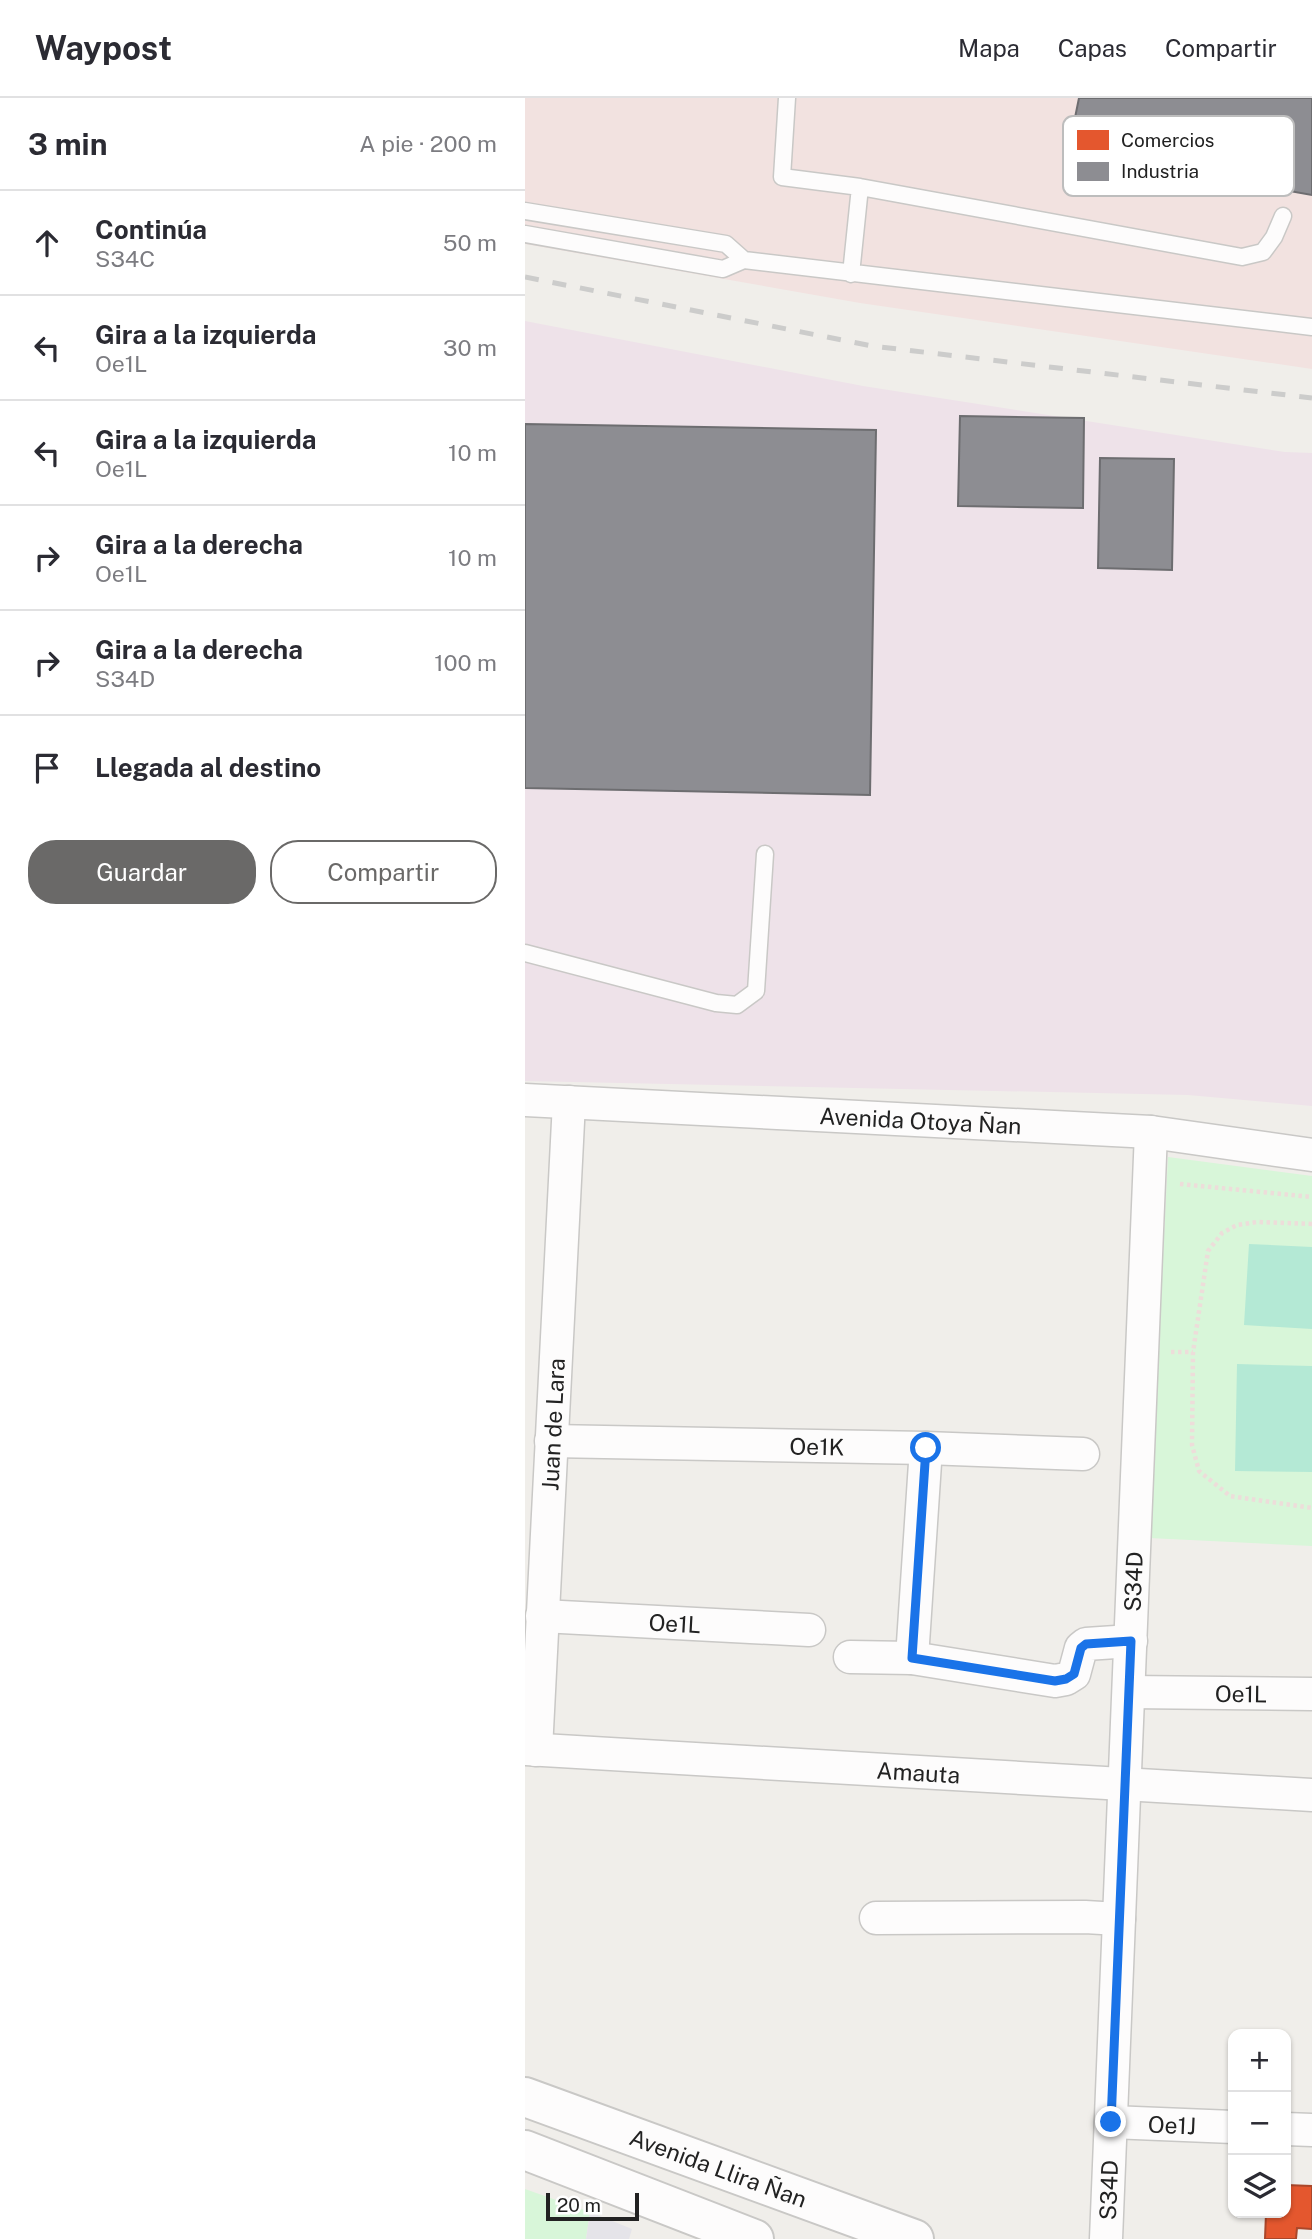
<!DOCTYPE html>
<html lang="es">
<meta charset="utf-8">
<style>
:root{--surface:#fff;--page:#f2f2f3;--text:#2b2b33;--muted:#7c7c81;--line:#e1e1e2;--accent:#6a6968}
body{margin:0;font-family:"Public Sans",sans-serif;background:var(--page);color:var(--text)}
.controls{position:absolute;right:21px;bottom:21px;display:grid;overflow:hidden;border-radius:14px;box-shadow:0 2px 5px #0004}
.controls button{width:63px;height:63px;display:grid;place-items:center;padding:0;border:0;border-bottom:2px solid var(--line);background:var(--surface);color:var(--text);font:35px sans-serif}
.scale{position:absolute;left:21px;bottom:18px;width:93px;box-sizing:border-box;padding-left:7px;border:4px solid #222;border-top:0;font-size:19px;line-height:24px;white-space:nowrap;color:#222;-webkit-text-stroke:5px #fff;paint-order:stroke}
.stop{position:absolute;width:21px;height:21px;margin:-16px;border:5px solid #1a73e8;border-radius:50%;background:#fff}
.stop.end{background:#1a73e8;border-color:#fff;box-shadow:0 2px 7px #0008}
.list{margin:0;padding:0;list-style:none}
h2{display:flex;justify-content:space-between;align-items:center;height:91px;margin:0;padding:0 28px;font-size:30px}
h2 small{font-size:23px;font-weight:400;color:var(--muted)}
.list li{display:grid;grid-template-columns:46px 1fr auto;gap:21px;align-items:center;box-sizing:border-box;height:105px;padding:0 28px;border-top:2px solid var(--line)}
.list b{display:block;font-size:26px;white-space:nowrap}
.list p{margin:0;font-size:23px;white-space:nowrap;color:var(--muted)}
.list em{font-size:23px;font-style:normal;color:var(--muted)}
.actions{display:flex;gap:14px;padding:21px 28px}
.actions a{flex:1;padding:16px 0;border:2px solid var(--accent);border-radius:28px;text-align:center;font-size:24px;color:var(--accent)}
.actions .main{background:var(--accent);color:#fff}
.icon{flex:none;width:38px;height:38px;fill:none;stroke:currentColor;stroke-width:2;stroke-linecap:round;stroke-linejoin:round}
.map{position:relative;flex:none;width:787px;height:2141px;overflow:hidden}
header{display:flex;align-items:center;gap:42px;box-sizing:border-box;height:98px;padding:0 35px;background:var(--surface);border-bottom:2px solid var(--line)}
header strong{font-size:33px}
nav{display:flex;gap:38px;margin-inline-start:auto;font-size:24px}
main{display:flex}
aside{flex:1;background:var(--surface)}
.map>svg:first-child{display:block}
</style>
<header>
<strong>Waypost</strong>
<nav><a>Mapa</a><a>Capas</a><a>Compartir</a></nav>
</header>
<main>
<aside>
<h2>3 min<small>A pie · 200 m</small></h2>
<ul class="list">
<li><svg class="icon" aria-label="ahead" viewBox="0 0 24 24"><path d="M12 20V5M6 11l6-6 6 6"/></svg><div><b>Continúa</b><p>S34C</p></div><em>50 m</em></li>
<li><svg class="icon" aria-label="left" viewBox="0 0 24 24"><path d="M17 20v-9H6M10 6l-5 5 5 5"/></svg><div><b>Gira a la izquierda</b><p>Oe1L</p></div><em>30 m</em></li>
<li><svg class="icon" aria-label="left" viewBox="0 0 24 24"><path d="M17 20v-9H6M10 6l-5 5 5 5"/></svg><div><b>Gira a la izquierda</b><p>Oe1L</p></div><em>10 m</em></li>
<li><svg class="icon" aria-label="right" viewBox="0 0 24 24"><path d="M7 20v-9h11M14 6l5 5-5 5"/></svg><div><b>Gira a la derecha</b><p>Oe1L</p></div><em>10 m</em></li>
<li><svg class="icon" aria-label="right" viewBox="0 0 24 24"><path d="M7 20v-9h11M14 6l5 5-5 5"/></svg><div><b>Gira a la derecha</b><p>S34D</p></div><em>100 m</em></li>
<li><svg class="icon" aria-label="arrive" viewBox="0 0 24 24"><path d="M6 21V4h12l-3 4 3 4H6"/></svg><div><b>Llegada al destino</b></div></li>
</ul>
<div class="actions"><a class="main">Guardar</a><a>Compartir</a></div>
</aside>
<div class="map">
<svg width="787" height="2141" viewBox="0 0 787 2141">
<rect width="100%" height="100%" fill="#f0eeea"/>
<!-- commercial -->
<path fill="#f2e2e0" d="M0,0h787v271l-452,-66 -335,-59z"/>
<!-- industrial -->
<path fill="#eee2e9" d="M0,223l338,65 422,66 27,1v653l-124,-11 -663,-14z"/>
<!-- park -->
<path fill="#d8f6d9" d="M643,1059l144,19v370l-163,-8z
M0,2091l65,23 -4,27h-61z"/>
<!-- pitch -->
<path fill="#b4e9d5" d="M724,1146l63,3v82l-68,-4z
M712,1266l75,2v106l-77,-1z"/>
<!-- plaza -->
<path fill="#e5e4e9" d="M65,2114l42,17 -3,10h-43z"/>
<!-- shops -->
<path fill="#e4572e" stroke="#aa472a" stroke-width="2" d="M761,2087l26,1v43l-15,-1 -1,11h-31l1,-26h20z"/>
<!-- industry -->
<path fill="#8d8d92" stroke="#6d6d70" stroke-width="2" d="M554,0h233v97l-244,-43z
M435,318l124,2 -1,90 -125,-2z
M0,326l351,6 -6,365 -345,-7z
M575,360l74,1 -2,111 -74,-2z"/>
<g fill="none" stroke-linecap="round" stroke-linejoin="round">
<!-- service casing -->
<g stroke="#c9c8c6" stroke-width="19">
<path id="service" d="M262,0l-5,79 78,10 382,70 21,-5 11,-15 9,-21
M0,113l201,33 18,16
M0,136l198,35 21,-9 568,67
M326,176l9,-87
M0,855l191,50 21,2 19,-14 9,-137"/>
</g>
<!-- minor casing -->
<g stroke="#c9c8c6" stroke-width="35">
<g id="minor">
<path id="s1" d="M0,1002l626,32 161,23"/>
<path id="s2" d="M26,1343l375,7 157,6"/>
<path id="s3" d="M17,1518l267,14"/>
<path d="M325,1559l62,1 143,23 11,-2 8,-5 7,-26 5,-4 45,-3"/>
<path d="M387,1560l14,-210"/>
<path id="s4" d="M604,1594l183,2"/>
<path id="s5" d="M0,1651l787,46"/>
<path id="s6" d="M11,1652l33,-648"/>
<path d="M351,1820l209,-1 34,2"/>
<path id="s7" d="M586,2024l122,5"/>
<path d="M761,2031l26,1"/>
<path id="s8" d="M581,2141l45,-1107"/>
</g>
</g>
<!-- tertiary casing -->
<g stroke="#c9c8c6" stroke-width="42">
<g id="tertiary">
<path id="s9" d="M0,1999l389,142"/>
<path d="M0,2052l229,89"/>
</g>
</g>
<!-- path -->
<path stroke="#edddda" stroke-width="4.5" stroke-dasharray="3.5 3.5" stroke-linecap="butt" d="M655,1086l132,13
M787,1126l-55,-2 -20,3 -15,8 -14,18 -15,101 -1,93 7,26 31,25 82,12
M646,1254h22"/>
<!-- service -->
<use href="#service" stroke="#fdfcfc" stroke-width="16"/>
<!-- minor -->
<use href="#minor" stroke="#fdfcfc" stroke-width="32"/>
<!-- tertiary -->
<use href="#tertiary" stroke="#fdfcfc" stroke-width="38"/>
<!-- rail -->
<path stroke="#cccccb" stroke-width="5" stroke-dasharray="14 14" stroke-linecap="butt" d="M0,179l347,69 440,52"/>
</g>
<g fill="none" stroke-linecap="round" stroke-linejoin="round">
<!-- route -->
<path stroke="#1a73e8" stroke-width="9" d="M401,1350l-14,210 143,23 11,-2 8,-5 7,-26 5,-4 45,-3 -20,481"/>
</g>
<g text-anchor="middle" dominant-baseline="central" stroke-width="7" stroke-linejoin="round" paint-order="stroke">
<!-- street labels -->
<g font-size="23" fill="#222" stroke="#fff">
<text stroke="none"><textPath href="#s1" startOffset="396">Avenida Otoya Ñan</textPath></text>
<text stroke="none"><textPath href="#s6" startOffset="326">Juan de Lara</textPath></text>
<text stroke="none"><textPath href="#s2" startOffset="266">Oe1K</textPath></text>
<text stroke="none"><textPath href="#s8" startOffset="658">S34D</textPath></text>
<text stroke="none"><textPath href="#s3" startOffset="133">Oe1L</textPath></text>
<text stroke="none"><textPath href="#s4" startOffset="112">Oe1L</textPath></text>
<text stroke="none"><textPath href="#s5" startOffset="394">Amauta</textPath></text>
<text stroke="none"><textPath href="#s7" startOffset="61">Oe1J</textPath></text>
<text stroke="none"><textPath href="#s9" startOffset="206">Avenida Llira Ñan</textPath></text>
<text stroke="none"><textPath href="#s8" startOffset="49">S34D</textPath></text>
</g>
</g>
<!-- legend -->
<rect x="538" y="18" width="231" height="80" rx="10" fill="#fff" stroke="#bdbdbd" stroke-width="2"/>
<rect x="552" y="32" width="32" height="20" fill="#e4572e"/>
<rect x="552" y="64" width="32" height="19" fill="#8d8d92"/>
<g font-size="19" fill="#222">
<text x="596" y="49">Comercios</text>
<text x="596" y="80">Industria</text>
</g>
</svg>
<div class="controls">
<button>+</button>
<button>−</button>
<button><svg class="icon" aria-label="layers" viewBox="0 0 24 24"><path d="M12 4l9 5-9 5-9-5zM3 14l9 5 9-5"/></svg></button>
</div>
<div class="scale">20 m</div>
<div class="stop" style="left:401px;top:1350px"></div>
<div class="stop end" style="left:586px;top:2024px"></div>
</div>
</main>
